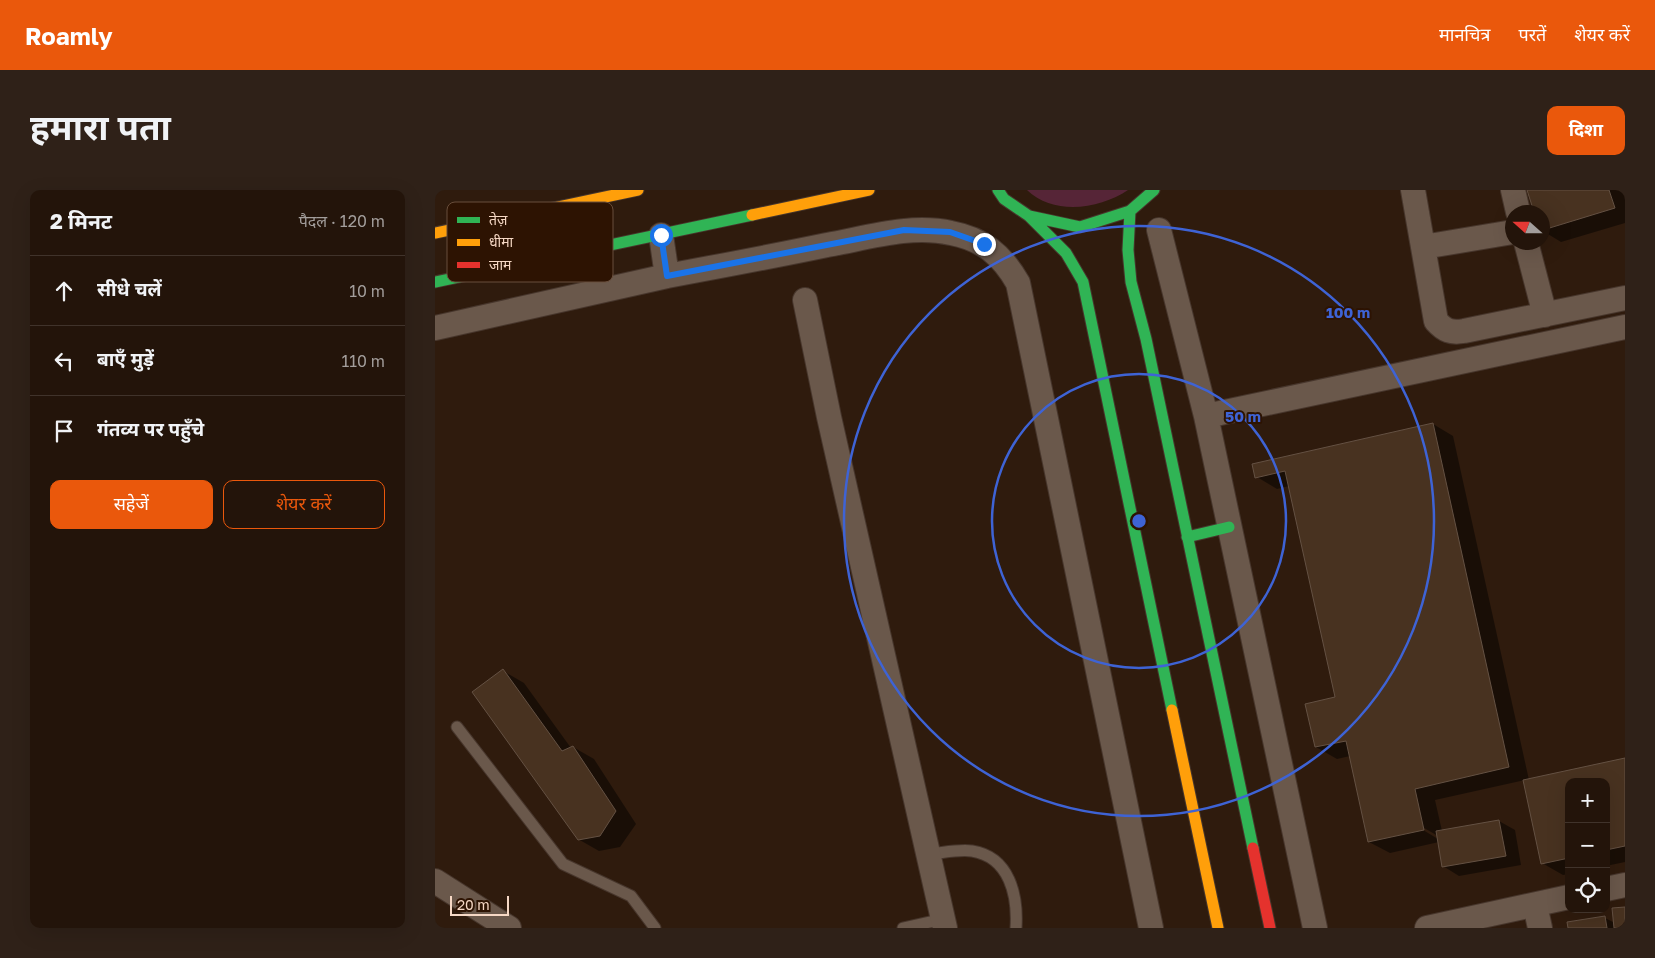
<!DOCTYPE html>
<html lang="hi">
<meta charset="utf-8">
<style>
:root{--surface:#23140a;--page:#2f2118;--text:#f1f3f6;--muted:#a39e9c;--line:#40332b;--accent:#ea580c}
body{margin:0;font-family:"Golos Text","Noto Sans Devanagari",sans-serif;background:var(--page);color:var(--text)}
.controls{position:absolute;right:15px;bottom:15px;display:grid;overflow:hidden;border-radius:10px;box-shadow:0 5px 20px #0002}
.controls button{width:45px;height:45px;display:grid;place-items:center;padding:0;border:0;border-bottom:1px solid var(--line);background:var(--surface);color:var(--text);font:25px sans-serif}
.compass{position:absolute;left:1070px;top:15px;width:45px;height:45px;border-radius:50%;background:var(--surface);box-shadow:0 5px 20px #0002;rotate:291deg}
.scale{position:absolute;left:15px;bottom:12px;width:59px;box-sizing:border-box;padding-left:5px;border:2px solid #f6d8c5;border-top:0;font-size:14px;line-height:18px;white-space:nowrap;color:#f6d8c5;-webkit-text-stroke:4px #2d1302;paint-order:stroke}
.stop{position:absolute;width:15px;height:15px;margin:-11px;border:4px solid #1a73e8;border-radius:50%;background:#fff}
.stop.end{background:#1a73e8;border-color:#fff;box-shadow:0 1px 5px #0008}
.list{margin:0;padding:0;list-style:none}
h2{display:flex;justify-content:space-between;align-items:center;height:65px;margin:0;padding:0 20px;font-size:21px}
h2 small{font-size:16px;font-weight:400;color:var(--muted)}
.list li{display:grid;grid-template-columns:32px 1fr auto;gap:15px;align-items:center;box-sizing:border-box;height:70px;padding:0 20px;border-top:1px solid var(--line)}
.list b{display:block;font-size:19px;white-space:nowrap}
.list em{font-size:16px;font-style:normal;color:var(--muted)}
.actions{display:flex;gap:10px;padding:15px 20px}
.actions a{flex:1;padding:11px 0;border:1px solid var(--accent);border-radius:10px;text-align:center;font-size:18px;color:var(--accent)}
.actions .main{background:var(--accent);color:#fff}
.icon{flex:none;width:28px;height:28px;fill:none;stroke:currentColor;stroke-width:2;stroke-linecap:round;stroke-linejoin:round}
.map{position:relative;flex:none;width:1190px;height:738px;overflow:hidden;border-radius:10px}
header{display:flex;align-items:center;gap:30px;box-sizing:border-box;height:70px;padding:0 25px;background:var(--accent);color:#fff}
header strong{font-size:24px}
nav{display:flex;gap:28px;margin-inline-start:auto;font-size:18px}
.intro{display:flex;align-items:center;justify-content:space-between;box-sizing:border-box;height:120px;padding:0 30px}
h1{margin:0;font-size:35px}
.button{padding:12px 22px;border-radius:10px;background:var(--accent);color:#fff;font-size:18px;font-weight:700}
main{display:flex;gap:30px;padding:0 30px}
aside{flex:1;background:var(--surface);border-radius:10px;box-shadow:0 5px 20px #0002}
.map>svg:first-child{display:block}
</style>
<header>
<strong>Roamly</strong>
<nav><a>मानचित्र</a><a>परतें</a><a>शेयर करें</a></nav>
</header>
<div class="intro"><h1>हमारा पता</h1><a class="button">दिशा</a></div>
<main>
<aside>
<h2>2 मिनट<small>पैदल · 120 m</small></h2>
<ul class="list">
<li><svg class="icon" aria-label="ahead" viewBox="0 0 24 24"><path d="M12 20V5M6 11l6-6 6 6"/></svg><div><b>सीधे चलें</b></div><em>10 m</em></li>
<li><svg class="icon" aria-label="left" viewBox="0 0 24 24"><path d="M17 20v-9H6M10 6l-5 5 5 5"/></svg><div><b>बाएँ मुड़ें</b></div><em>110 m</em></li>
<li><svg class="icon" aria-label="arrive" viewBox="0 0 24 24"><path d="M6 21V4h12l-3 4 3 4H6"/></svg><div><b>गंतव्य पर पहुँचे</b></div></li>
</ul>
<div class="actions"><a class="main">सहेजें</a><a>शेयर करें</a></div>
</aside>
<div class="map">
<svg width="1190" height="738" viewBox="0 0 1190 738">
<rect width="100%" height="100%" fill="#2f1b0d"/>
<!-- green -->
<path fill="#562537" d="M592,0h101c-28,19 -74,26 -101,0z"/>
<!-- shadow -->
<path fill="#0007" fill-rule="evenodd" d="M1093,0h97v33l-64,19 -18,-11v-19h-8z
M998,234l20,12 76,344 96,-20v102l-19,4v-84h-37v92l-6,1 -21,-12 -17,-83 -90,20 7,31 57,-10 16,9 6,35 -62,11 -16,-10 -4,-24 -49,11 -21,-11 -19,-86 -13,3 -21,-12 20,-49 -47,-212 -12,3 -20,-12zM984,635l19,11v3l-20,-12z
M68,481l21,12 47,65 2,-1 21,12 42,65 -16,23 -21,4 -21,-12z
M1190,718v20h-55l35,-10 10,5z"/>
<!-- building -->
<path fill="#483220" stroke="#645143" d="M1092,0h82l6,18 -72,22v-18h-9z
M998,233l76,344 -94,22 9,41 -56,12 -22,-101 -31,6 -10,-43 30,-7 -50,-226 -30,7 -3,-14z
M68,479l59,82 11,-5 43,65 -16,25 -22,4 -106,-148z
M1190,568v88l-19,4v-68h-37v76l-28,6 -18,-84z
M1064,630l7,36 -64,11 -6,-36z
M1190,717v21h-11l-2,-20z
M1170,726l2,12h-39l-1,-6z"/>
<g fill="none" stroke-linecap="round" stroke-linejoin="round">
<!-- lane casing -->
<g stroke="#47362c" stroke-width="13">
<path id="lane" d="M22,537l106,137 68,32 24,32
M494,664c13,-1 30,-5 43,-3 38,6 46,45 44,77
M468,738l40,-9"/>
</g>
<!-- street casing -->
<g stroke="#47362c" stroke-width="26">
<path id="street" d="M978,0l23,131c9,10 15,12 28,10l161,-33
M1078,0l5,22
M724,40l47,186 109,512
M1091,52l19,73
M988,57l90,-15
M232,86c54,-10 107,-20 160,-31 40,-7 83,-21 124,-12 32,6 51,22 67,50l133,645
M370,110l24,117 116,511
M0,138l232,-52 -6,-41
M771,226l419,-89
M0,691l74,47
M1171,699l19,-4
M1100,715l5,23
M992,738l142,-31"/>
</g>
<!-- fast casing -->
<g stroke="#47362c" stroke-width="13">
<path id="fast" d="M563,0l6,9 25,17 51,11 50,-16 24,-21
M695,21l-2,39 3,32 15,57 107,509
M594,26l37,37 17,29 89,428
M0,92l317,-67
M752,347l42,-10"/>
</g>
<!-- slow casing -->
<g stroke="#47362c" stroke-width="13">
<path id="slow" d="M317,25l117,-25
M0,43l203,-43
M737,520l46,218"/>
</g>
<!-- jam casing -->
<g stroke="#47362c" stroke-width="13">
<path id="jam" d="M818,658l17,80"/>
</g>
<!-- lane -->
<use href="#lane" stroke="#6a584b" stroke-width="11"/>
<!-- street -->
<use href="#street" stroke="#6a584b" stroke-width="24"/>
<!-- fast -->
<use href="#fast" stroke="#30b455" stroke-width="11"/>
<!-- slow -->
<use href="#slow" stroke="#ff9f0a" stroke-width="11"/>
<!-- jam -->
<use href="#jam" stroke="#e5322d" stroke-width="11"/>
</g>
<g fill="none" stroke-linecap="round" stroke-linejoin="round">
<!-- route -->
<path stroke="#1a73e8" stroke-width="6" d="M226,45l6,41 237,-46 46,2 34,12"/>
</g>
<!-- distance rings -->
<g fill="none" stroke="#3e63d5" stroke-width="2.5">
<circle cx="704" cy="331" r="147"/>
<circle cx="704" cy="331" r="295"/>
</g>
<!-- legend -->
<rect x="12" y="12" width="166" height="80" rx="8" fill="#2d1302" stroke="#694e3c" stroke-width="1"/>
<rect x="22" y="27" width="23" height="6" fill="#30b455"/>
<rect x="22" y="49" width="23" height="7" fill="#ff9f0a"/>
<rect x="22" y="72" width="23" height="6" fill="#e5322d"/>
<g font-size="14" fill="#f6d8c5">
<text x="54" y="35">तेज़</text>
<text x="54" y="57">धीमा</text>
<text x="54" y="80">जाम</text>
</g>
<circle cx="704" cy="331" r="8" fill="#3e63d5" stroke="#2d1302" stroke-width="2.5"/>
<g font-size="15" text-anchor="middle" font-weight="bold" fill="#3e63d5" stroke="#2d1302" stroke-width="4" stroke-linejoin="round" paint-order="stroke">
<text x="913" y="128">100 m</text>
<text x="808" y="232">50 m</text>
</g>
</svg>
<div class="controls">
<button>+</button>
<button>−</button>
<button><svg class="icon" aria-label="locate" viewBox="0 0 24 24"><circle cx="12" cy="12" r="6"/><path d="M12 2v4M12 18v4M2 12h4M18 12h4"/></svg></button>
</div>
<svg class="compass" viewBox="-18 -18 36 36"><path d="M0-13l5 13h-10z" fill="#e53935"/><path d="M0 13l5-13h-10z" fill="#a39e9c"/></svg>
<div class="scale">20 m</div>
<div class="stop" style="left:226px;top:45px"></div>
<div class="stop end" style="left:549px;top:54px"></div>
</div>
</main>
